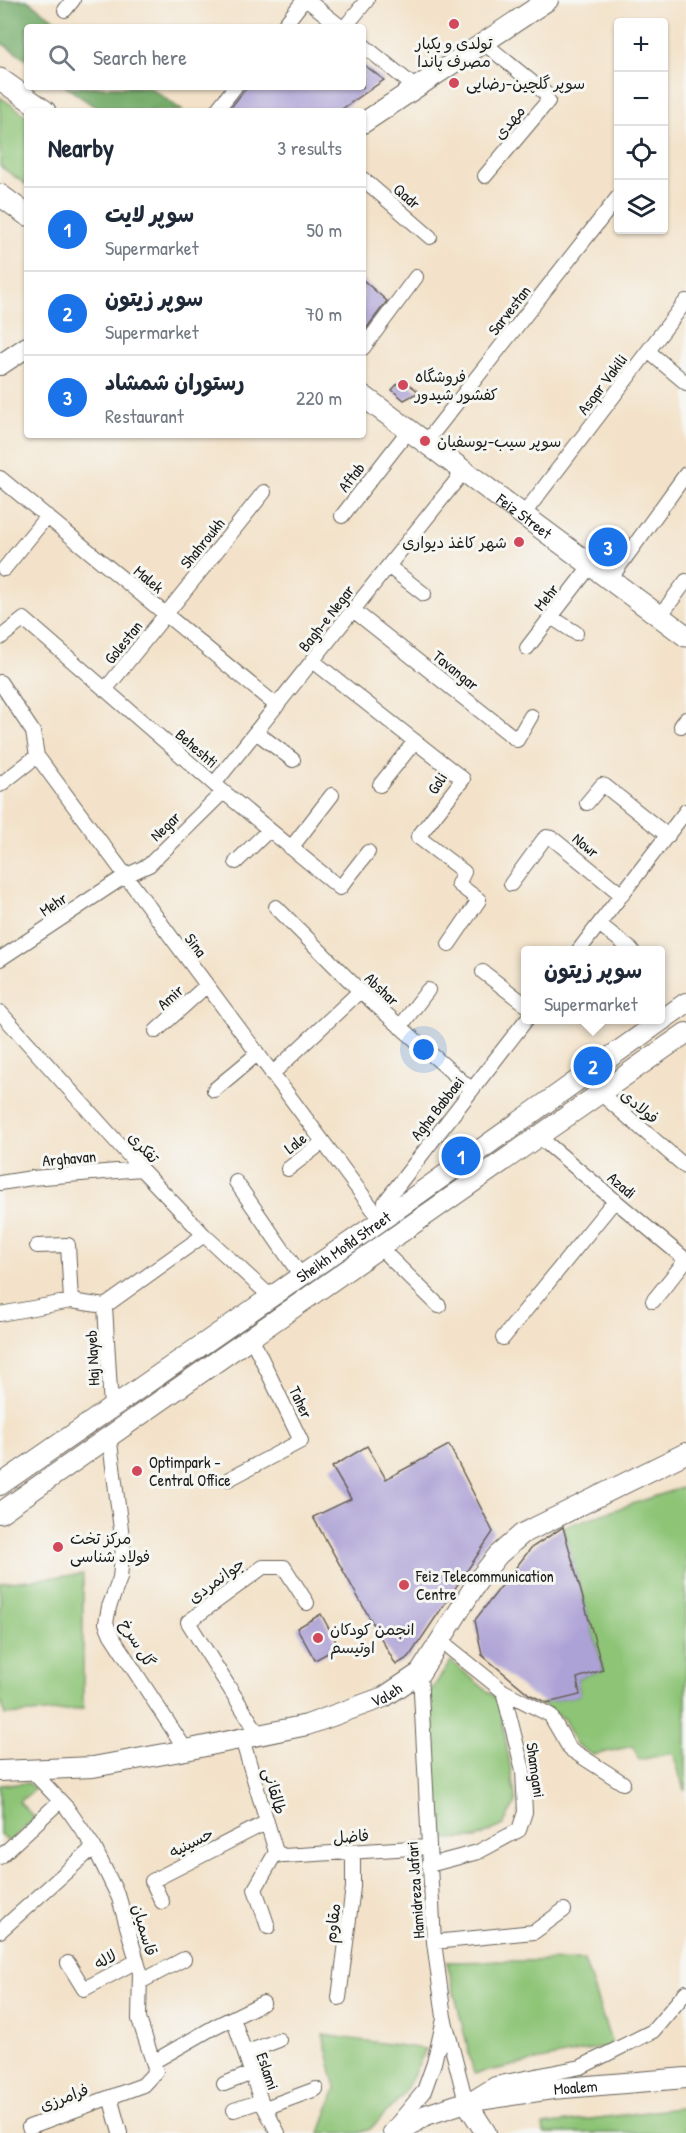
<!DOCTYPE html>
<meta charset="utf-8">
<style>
:root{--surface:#fff;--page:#f2f2f3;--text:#1f2937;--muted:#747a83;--line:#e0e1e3;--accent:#1a73e8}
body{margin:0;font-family:"Patrick Hand","Playpen Sans Arabic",sans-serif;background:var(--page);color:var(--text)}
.controls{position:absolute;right:18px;top:18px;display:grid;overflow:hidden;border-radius:6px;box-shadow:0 2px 4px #0004}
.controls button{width:54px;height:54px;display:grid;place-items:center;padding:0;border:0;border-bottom:2px solid var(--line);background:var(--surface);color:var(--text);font:30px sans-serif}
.you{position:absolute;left:424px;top:1050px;width:21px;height:21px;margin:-15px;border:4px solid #fff;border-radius:50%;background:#1a73e8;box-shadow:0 0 0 9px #1a73e833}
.badge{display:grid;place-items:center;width:39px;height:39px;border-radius:50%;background:var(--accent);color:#fff;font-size:20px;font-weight:700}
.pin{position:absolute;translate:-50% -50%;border:3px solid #fff;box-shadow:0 2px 6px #0006}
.popup{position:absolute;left:521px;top:946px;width:144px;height:78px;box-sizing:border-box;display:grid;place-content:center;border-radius:6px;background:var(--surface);filter:drop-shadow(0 2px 4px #0005);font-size:20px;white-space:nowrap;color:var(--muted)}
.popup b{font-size:22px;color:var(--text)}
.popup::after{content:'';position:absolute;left:50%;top:100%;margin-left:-12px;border:12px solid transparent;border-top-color:var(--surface)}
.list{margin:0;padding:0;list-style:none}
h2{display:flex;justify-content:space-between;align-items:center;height:78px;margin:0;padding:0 24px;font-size:26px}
h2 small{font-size:20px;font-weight:400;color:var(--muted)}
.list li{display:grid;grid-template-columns:39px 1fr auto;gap:18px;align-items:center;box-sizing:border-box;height:84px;padding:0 24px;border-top:2px solid var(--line)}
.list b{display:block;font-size:22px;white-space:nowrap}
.list p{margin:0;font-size:20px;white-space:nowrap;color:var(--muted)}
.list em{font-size:20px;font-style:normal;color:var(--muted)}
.icon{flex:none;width:33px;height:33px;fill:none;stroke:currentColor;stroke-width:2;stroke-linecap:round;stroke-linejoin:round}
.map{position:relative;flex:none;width:686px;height:2133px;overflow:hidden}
.search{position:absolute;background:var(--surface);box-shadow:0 2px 4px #0004;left:24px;top:24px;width:342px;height:66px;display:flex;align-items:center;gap:15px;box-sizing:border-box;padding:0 21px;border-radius:6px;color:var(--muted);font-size:22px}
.panel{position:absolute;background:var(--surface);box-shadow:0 2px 4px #0004;left:24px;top:108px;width:342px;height:330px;border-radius:6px}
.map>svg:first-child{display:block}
</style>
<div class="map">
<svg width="686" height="2133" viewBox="0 0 686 2133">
<rect width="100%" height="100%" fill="#f6f6f2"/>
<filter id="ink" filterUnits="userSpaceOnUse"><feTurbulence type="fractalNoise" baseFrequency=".0167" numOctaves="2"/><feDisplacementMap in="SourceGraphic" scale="12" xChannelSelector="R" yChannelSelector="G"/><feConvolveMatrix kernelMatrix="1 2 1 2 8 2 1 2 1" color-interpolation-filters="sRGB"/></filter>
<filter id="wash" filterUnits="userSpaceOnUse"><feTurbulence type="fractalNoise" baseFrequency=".008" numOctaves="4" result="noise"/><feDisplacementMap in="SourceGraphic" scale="24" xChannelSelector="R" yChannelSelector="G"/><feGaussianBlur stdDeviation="1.35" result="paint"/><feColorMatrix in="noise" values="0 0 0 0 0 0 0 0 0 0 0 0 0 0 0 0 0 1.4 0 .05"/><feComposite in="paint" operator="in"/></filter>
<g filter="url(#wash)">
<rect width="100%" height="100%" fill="#f3e2c9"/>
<!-- green -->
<path fill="#8dc476" stroke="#547049" stroke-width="1.5" d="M0,97l27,19v69l-27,-19z
M686,1486v304h-2l-11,-37 -34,7 -6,-14 -40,9 -17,-11 -12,-25 -23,-15 39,-9 -3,-17 26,-8 -40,-143z
M83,1574v135l-77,6 -6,-16v-116z
M451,1661l48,40 17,101 -13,23 -26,13 -37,1 -12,-144z
M28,1783l7,6 -16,13 16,16 -26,24 -9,-7v-50z
M584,1960l28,85 -138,29 -27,-112z
M323,2035l103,14 -23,46 -33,34 -11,4h-39l16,-45z
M686,2107v26h-142l-1,-8z"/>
<!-- forest -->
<path fill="#72aa67" stroke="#476342" stroke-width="1.5" d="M0,0h27l38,27h-38v33l-27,-18z
M66,87h83l34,24h-82z"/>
<g id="blocks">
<!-- building -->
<path fill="#ada2d6" d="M363,64l21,16 -45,31h-111l19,-24h116z
M363,280l24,21 -24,32z
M402,379l17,13 -15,8 -12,-10z
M449,1445l44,87 -84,125 -13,8 -83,-148 38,-18 -19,-32 35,-21 19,33z
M563,1527l40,143 -26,8 3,17 -33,8 -18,-9 -47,-39 -7,-35 56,-72z
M321,1614l18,33 -24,13 -18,-32z"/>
</g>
</g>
<g filter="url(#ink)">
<use href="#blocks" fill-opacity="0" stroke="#676159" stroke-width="1.5"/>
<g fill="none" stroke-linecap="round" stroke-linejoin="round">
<!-- street casing -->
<g stroke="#676159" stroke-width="16">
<path id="street" d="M307,0l34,27
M65,10l8,-10
M283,27l21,-27
M345,27l22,-27
M484,43l61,50 3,8 -63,75
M363,45l53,43
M216,111l19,-24
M363,179l67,58
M363,348l53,-71
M648,351l38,32
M426,442l192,-245
M0,478l277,228
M523,515l163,-214
M342,516l67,-86
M388,566l36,28
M4,569l43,-53
M610,579l76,-105
M353,610l164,130 14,-24
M660,616l26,-35
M551,617l25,16
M0,638l24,-19 190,165 126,104 28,-36
M527,648l64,-83
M313,661l150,118 -45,58 46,35 -6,12 21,16 -30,44
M0,682l33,50 4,24 344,464
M105,690l159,-198
M681,726l5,-7
M256,732l37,28
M214,784l250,-313
M0,785l37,-29
M380,785l35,-44
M587,803l15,-18 3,1 63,50
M291,848l41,-53
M236,862l33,-32
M511,884l33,-45 3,-2 5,1 70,57
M276,907l84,84 112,99
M599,924l33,26
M579,950l107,-139
M0,959l125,-83 24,-11 74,-73
M483,972l43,33
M0,1012l141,157 63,66 67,62
M400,1027l28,-37
M156,1031l50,-45
M272,1074l88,-83
M214,1090l43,-36
M600,1093l86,74
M538,1136l148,124
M288,1169l35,-27
M236,1182l65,94
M0,1183l32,-5 109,-9
M381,1220l4,-18 141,-182
M37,1246l31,-1 3,56
M379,1247l60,59
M653,1301l33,-41
M105,1306l6,102
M0,1314l71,-13 34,5 99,-71
M503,1338l112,-138
M109,1435l14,110 -3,33 -11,29 -3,16 5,12 75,115
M229,1479l72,-38 -50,-104
M441,1641l62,50 47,24 20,34 53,34
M420,1673l14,269 10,75 22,85 29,-18 86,-17 72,-36 33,-39
M259,1735l-71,-113 75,-55h21l23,36
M242,1739l34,113
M276,1852l8,4 144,-9
M0,1857l60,-56
M429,1865l49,-13 41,-22 6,-18 -2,-42 -20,-79
M162,1902l-10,-21 115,-59
M268,1927l-13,-38 21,-37
M0,1931l94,-84
M434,1942l100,-10 30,-22
M68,1963l16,26 53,-28
M140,1982l44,-23
M339,1998l14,-111v-35
M233,2018l28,83 17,32
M245,2053l34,-13
M153,2062l63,-36 47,-23
M224,2084l28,-11
M110,2097l10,36
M265,2108l51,-19
M234,2110l27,-9
M29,2127l114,-42 13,-14 -17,-52 1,-47 -21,-74 -25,-51 -27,-39 -36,-38
M390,2132l34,-41 10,-28 10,-44"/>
</g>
<!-- secondary casing -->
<g stroke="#676159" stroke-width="22">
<g id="secondary">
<path d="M363,123l185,-123"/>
<path d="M0,365l27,-18"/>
<path id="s1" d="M0,1485l369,-256 317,-226"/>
<path d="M0,1513l686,-480"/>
<path id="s2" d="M0,1771l93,-4 93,-17 121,-25 77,-28 36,-24 59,-94 19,-24 24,-21 164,-81"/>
<path d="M466,2102l20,31"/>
<path id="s3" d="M398,2133l28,-18 40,-13 86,-13 134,-11"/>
</g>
</g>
<!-- primary casing -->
<g stroke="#676159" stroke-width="23">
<g id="primary">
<path d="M0,79l45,32"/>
<path d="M0,195l27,20"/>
<path id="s4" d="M363,396l323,240"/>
</g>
</g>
<!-- street -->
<use href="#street" stroke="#fff" stroke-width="14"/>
<!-- secondary -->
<use href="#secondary" stroke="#fff" stroke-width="20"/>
<!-- primary -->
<use href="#primary" stroke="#fff" stroke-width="21"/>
</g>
</g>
<!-- markers -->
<g fill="#d1495b" stroke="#f6f6f2" stroke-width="2">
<circle cx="454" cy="24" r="6"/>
<circle cx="454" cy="83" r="6"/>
<circle cx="403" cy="385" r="6"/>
<circle cx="425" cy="441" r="6"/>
<circle cx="519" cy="542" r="6"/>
<circle cx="137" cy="1471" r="6"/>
<circle cx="58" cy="1547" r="6"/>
<circle cx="404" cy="1585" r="6"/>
<circle cx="318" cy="1638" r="6"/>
</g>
<g text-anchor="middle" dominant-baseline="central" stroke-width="6" stroke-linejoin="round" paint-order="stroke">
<!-- poi labels -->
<g font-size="16" fill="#1c1c1c" stroke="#f6f6f2" text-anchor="start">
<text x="454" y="43" text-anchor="middle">تولدی و یکبار<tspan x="454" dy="18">مصرف پاندا</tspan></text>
<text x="466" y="83">سوپر گلچین-رضایی</text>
<text x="415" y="376">فروشگاه<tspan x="415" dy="18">کفشور شیدور</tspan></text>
<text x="437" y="441">سوپر سیب-یوسفیان</text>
<text x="507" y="542" text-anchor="end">شهر کاغذ دیواری</text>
<text x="149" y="1462">Optimpark -<tspan x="149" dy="18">Central Office</tspan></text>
<text x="70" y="1538">مرکز تخت<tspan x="70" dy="18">فولاد شناسی</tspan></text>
<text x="416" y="1576">Feiz Telecommunication<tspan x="416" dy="18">Centre</tspan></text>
<text x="330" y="1629">انجمن کودکان<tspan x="330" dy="18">اوتیسم</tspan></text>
</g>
<!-- street labels -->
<g font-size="16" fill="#1c1c1c" stroke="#f6f6f2">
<text transform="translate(509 122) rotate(-50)">مهدی</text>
<text transform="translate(407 196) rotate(41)">Qadr</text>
<text transform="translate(509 310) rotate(-52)">Sarvestan</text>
<text transform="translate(602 384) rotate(-53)">Asqar Vakili</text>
<text transform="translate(351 477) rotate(-52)">Aftab</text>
<text stroke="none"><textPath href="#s4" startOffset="201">Feiz Street</textPath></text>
<text transform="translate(202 543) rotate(-51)">Shahroukh</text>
<text transform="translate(149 579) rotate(40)">Malek</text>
<text transform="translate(546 597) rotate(-52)">Mehr</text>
<text transform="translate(326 618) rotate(-52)">Bagh-e Negar</text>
<text transform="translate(123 642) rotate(-51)">Golestan</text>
<text transform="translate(456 670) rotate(39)">Tavangar</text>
<text transform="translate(197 748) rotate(41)">Beheshti</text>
<text transform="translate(437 783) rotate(-57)">Goli</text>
<text transform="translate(165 826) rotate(-44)">Negar</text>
<text transform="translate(586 845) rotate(40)">Nowr</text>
<text transform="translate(53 904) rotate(-34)">Mehr</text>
<text transform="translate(196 945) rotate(53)">Sina</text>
<text transform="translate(382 989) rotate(43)">Abshar</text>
<text transform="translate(170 997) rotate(-42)">Amir</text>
<text transform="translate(640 1106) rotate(40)">فولادی</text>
<text transform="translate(437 1108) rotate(-52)">Agha Babbaei</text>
<text transform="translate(295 1143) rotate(-38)">Lale</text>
<text transform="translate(144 1147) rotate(47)">تفکری</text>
<text transform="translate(69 1158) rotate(-5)">Arghavan</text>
<text transform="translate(622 1185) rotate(40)">Azadi</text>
<text stroke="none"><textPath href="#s1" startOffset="418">Sheikh Mofid Street</textPath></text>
<text transform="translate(92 1358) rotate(-93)">Haj Nayeb</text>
<text transform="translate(301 1402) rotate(65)">Taher</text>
<text transform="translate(216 1580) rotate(-36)">جوانمردی</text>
<text transform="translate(138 1643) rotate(59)">گل سرخ</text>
<text stroke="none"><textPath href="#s2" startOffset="396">Valeh</textPath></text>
<text transform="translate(536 1770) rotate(82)">Shamgani</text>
<text transform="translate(275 1791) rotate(74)">طالقانی</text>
<text transform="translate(351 1836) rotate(-4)">فاضل</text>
<text transform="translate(191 1842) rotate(-27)">حسینیه</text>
<text transform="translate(415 1890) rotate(-94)">Hamidreza Jafari</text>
<text transform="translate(332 1923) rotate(-83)">مقاوم</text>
<text transform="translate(145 1930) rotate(74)">قاسمیان</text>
<text transform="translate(105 1959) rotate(-28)">لاله</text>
<text transform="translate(268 2071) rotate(71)">Eslami</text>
<text stroke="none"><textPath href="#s3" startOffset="186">Moalem</textPath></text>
<text transform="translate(64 2097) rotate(-20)">فرامرزی</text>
</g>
</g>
</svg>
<div class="controls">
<button>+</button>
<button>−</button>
<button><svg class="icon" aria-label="locate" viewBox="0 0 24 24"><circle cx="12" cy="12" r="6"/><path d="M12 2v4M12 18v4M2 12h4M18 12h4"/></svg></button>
<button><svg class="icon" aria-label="layers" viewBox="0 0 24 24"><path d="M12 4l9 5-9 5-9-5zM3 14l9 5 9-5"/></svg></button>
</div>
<div class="you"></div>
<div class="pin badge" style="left:461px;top:1156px">1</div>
<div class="pin badge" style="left:593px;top:1066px">2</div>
<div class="popup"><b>سوپر زیتون</b>Supermarket</div>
<div class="pin badge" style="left:608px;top:547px">3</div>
<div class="search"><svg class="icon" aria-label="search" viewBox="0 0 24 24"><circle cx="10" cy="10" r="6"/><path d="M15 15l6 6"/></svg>Search here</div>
<section class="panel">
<h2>Nearby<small>3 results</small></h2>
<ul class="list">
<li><span class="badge">1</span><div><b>سوپر لایت</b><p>Supermarket</p></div><em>50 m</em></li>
<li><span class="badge">2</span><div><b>سوپر زیتون</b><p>Supermarket</p></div><em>70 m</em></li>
<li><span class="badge">3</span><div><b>رستوران شمشاد</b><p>Restaurant</p></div><em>220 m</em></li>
</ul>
</section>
</div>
